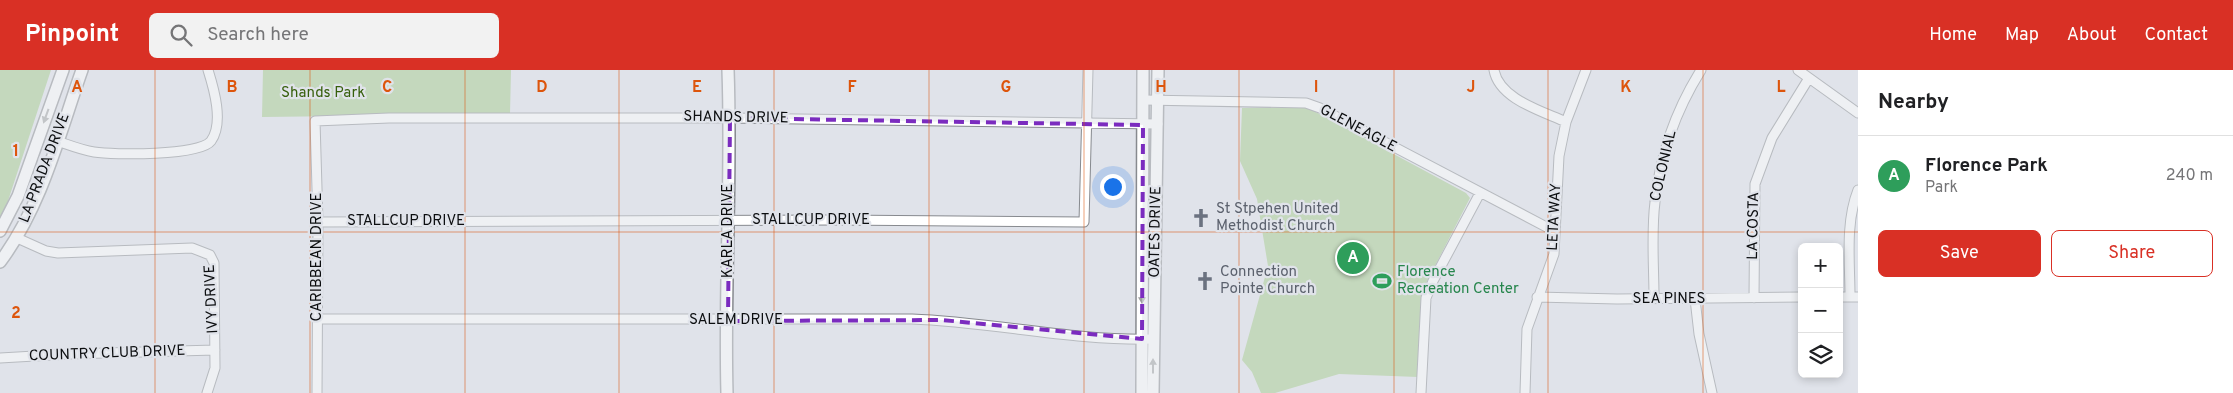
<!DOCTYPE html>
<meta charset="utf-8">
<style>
:root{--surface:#fff;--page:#f2f2f2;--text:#202124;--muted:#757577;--line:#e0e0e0;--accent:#d93025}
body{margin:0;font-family:Overpass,sans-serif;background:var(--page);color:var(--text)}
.controls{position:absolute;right:15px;bottom:15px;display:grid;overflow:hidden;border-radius:8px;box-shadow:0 2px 8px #0003}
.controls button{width:45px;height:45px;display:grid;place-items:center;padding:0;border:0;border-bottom:1px solid var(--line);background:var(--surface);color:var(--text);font:25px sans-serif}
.you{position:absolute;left:1112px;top:116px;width:18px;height:18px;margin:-12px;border:4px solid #fff;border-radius:50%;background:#1a73e8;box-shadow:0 0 0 8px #1a73e833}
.badge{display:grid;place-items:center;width:32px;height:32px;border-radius:50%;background:var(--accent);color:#fff;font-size:16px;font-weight:700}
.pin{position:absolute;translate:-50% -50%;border:2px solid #fff;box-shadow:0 1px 5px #0006}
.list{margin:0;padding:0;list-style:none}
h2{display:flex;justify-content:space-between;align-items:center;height:65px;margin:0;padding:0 20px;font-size:21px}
h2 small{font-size:16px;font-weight:400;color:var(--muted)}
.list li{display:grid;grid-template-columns:32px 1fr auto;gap:15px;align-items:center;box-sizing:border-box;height:80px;padding:0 20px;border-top:1px solid var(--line)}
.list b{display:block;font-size:19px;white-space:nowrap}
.list p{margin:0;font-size:16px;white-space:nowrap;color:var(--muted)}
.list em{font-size:16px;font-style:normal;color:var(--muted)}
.actions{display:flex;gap:10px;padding:15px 20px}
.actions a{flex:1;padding:11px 0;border:1px solid var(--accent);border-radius:8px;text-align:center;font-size:18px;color:var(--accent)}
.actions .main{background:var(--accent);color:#fff}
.icon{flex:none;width:28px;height:28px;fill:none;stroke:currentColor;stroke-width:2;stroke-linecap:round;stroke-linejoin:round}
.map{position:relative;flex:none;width:1858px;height:323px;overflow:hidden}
header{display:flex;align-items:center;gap:30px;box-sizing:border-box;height:70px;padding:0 25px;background:var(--accent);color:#fff}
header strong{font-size:24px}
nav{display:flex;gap:28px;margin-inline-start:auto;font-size:18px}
.search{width:350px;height:45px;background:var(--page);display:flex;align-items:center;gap:12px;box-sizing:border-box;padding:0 18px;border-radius:8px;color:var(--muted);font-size:19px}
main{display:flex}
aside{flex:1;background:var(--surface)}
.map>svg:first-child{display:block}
</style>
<header>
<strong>Pinpoint</strong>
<div class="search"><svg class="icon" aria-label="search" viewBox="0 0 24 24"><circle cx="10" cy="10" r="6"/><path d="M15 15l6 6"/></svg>Search here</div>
<nav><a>Home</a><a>Map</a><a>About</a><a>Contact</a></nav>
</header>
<main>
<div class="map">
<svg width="1858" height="323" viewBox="0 0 1858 323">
<rect width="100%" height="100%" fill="#e0e3ea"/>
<!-- green -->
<path fill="#a2c987" d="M0,0h51l-45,137 -6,10z
M263,0h248l-1,44 -248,3z
M1302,37l10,3 154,83 4,5 -49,95 -3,84 -79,-3 -64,19h-14l-9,-21 -10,-12 26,-94 -11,-67 -17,-38 2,-53z"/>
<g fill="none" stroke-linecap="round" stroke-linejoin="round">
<!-- street casing -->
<g stroke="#878a8f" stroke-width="11">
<path id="street" d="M1494,0c5,29 48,41 72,52
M1798,0l60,43
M1143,30l163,3 14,5 234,123
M57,71c12,4 24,9 37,11 19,3 106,4 117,-11 13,-18 3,-52 -3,-71
M318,152l519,-2 247,2 4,-152
M17,168l29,13 12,2 134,-5 18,7 4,8 1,105 -8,25
M1537,227l80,2 185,-2
M1839,227h19
M1850,227c0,-35 -5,-74 8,-107
M1654,228c0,-31 -3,-65 1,-96 5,-47 21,-92 46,-132
M1754,228l1,-114 17,-46 37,-60
M1695,229l4,35 13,59
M318,249h594c80,3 160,22 241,20
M0,288l69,-4 146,-4
M317,323l1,-171 -3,-101 74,-3h341l428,6
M1421,323l5,-95 7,-17 47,-88
M1525,323l2,-64 27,-75 5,-98 7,-34 20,-52"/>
</g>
<!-- secondary casing -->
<g stroke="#878a8f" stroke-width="14">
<path id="secondary" d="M0,161l18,-35 45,-126
M0,192c42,-56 59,-127 82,-192
M727,323c-3,-108 5,-215 1,-323
M1142,323l1,-323
M1153,323l5,-323"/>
</g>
<!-- street -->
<use href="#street" stroke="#fff" stroke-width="9"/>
<!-- secondary -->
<use href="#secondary" stroke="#fff" stroke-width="11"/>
</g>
<!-- one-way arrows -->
<defs><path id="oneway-solid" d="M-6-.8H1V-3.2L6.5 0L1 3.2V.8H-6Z" transform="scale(1.25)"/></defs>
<g fill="#9e9f9f">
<use href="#oneway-solid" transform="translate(46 46) rotate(110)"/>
<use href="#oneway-solid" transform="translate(1142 226) rotate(90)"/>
<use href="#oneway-solid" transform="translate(1153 296) rotate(-90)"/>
</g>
<!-- marked area -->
<path d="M0 0H1858V323H0ZM730,48l413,7 -1,214 -200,-19 -214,1z" fill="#e0e3ea" fill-opacity=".55" fill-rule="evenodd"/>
<path fill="none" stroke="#7b2cbf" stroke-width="4" stroke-dasharray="10 6" stroke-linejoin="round" d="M730,48l413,7 -1,214 -200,-19 -214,1z"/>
<!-- grid -->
<path fill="none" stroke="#dd550c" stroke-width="1" stroke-opacity="0.55" d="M155,0v323M310,0v323M465,0v323M619,0v323M774,0v323M929,0v323M1084,0v323M1239,0v323M1394,0v323M1548,0v323M1703,0v323M0,162h1858"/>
<!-- icons -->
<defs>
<g id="church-bare" transform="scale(1.5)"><path d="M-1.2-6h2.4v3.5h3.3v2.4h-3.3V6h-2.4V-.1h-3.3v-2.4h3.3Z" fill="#6b7280" stroke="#e0e3ea" stroke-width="2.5" paint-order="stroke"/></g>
<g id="stadium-bare" transform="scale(1.5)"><path d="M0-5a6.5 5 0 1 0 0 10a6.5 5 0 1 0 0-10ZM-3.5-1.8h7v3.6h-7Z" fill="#2e9e5b" stroke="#e0e3ea" stroke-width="2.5" paint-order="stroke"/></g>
</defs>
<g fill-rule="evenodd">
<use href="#church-bare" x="1201" y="148"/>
<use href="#church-bare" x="1205" y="211"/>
<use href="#stadium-bare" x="1382" y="211"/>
</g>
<g text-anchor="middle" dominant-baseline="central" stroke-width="4.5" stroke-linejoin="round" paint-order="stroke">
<!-- park labels -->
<g font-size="15" fill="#365f0b" stroke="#e0e3ea">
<text x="323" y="23">Shands Park</text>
</g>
<!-- street labels -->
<g font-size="15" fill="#0c0e10" stroke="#e0e3ea">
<text transform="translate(736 48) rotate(1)">SHANDS DRIVE</text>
<text transform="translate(1358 59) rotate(28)">GLENEAGLE</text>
<text transform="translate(1664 96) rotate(-77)">COLONIAL</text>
<text transform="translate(45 98) rotate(-69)">LA PRADA DRIVE</text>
<text transform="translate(1555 147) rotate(-87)">LETA WAY</text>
<text x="811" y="150">STALLCUP DRIVE</text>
<text x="406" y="151">STALLCUP DRIVE</text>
<text transform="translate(1754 156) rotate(-89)">LA COSTA</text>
<text transform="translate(728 161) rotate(-90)">KARLA DRIVE</text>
<text transform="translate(1156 162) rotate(-89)">OATES DRIVE</text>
<text transform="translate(317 187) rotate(-90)">CARIBBEAN DRIVE</text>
<text transform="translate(212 229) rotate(-93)">IVY DRIVE</text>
<text x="1669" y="229">SEA PINES</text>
<text x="736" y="250">SALEM DRIVE</text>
<text transform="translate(107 284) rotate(-2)">COUNTRY CLUB DRIVE</text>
</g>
<!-- worship labels -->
<g font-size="15" fill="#5b616d" stroke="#e0e3ea" text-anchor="start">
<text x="1216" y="139">St Stpehen United<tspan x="1216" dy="17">Methodist Church</tspan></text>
<text x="1220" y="202">Connection<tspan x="1220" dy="17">Pointe Church</tspan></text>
</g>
<!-- leisure labels -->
<g font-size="15" fill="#27864d" stroke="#e0e3ea" text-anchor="start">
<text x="1397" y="202">Florence<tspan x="1397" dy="17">Recreation Center</tspan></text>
</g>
</g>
<g font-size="16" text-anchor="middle" font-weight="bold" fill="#dd550c" stroke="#e0e3ea" stroke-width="4.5" stroke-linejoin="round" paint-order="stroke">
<text x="77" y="22">A</text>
<text x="232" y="22">B</text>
<text x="387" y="22">C</text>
<text x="542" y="22">D</text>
<text x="697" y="22">E</text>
<text x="852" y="22">F</text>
<text x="1006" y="22">G</text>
<text x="1161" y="22">H</text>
<text x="1316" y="22">I</text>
<text x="1471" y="22">J</text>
<text x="1626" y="22">K</text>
<text x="1781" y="22">L</text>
<text x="16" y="86">1</text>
<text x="16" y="248">2</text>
</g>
</svg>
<div class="controls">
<button>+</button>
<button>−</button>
<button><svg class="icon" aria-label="layers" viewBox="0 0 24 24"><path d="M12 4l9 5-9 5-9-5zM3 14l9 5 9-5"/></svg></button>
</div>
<div class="you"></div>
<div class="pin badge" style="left:1353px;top:188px;background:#2e9e5b">A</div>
</div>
<aside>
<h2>Nearby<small></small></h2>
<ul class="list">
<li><span class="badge" style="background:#2e9e5b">A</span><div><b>Florence Park</b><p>Park</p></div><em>240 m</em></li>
</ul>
<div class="actions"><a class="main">Save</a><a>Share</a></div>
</aside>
</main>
